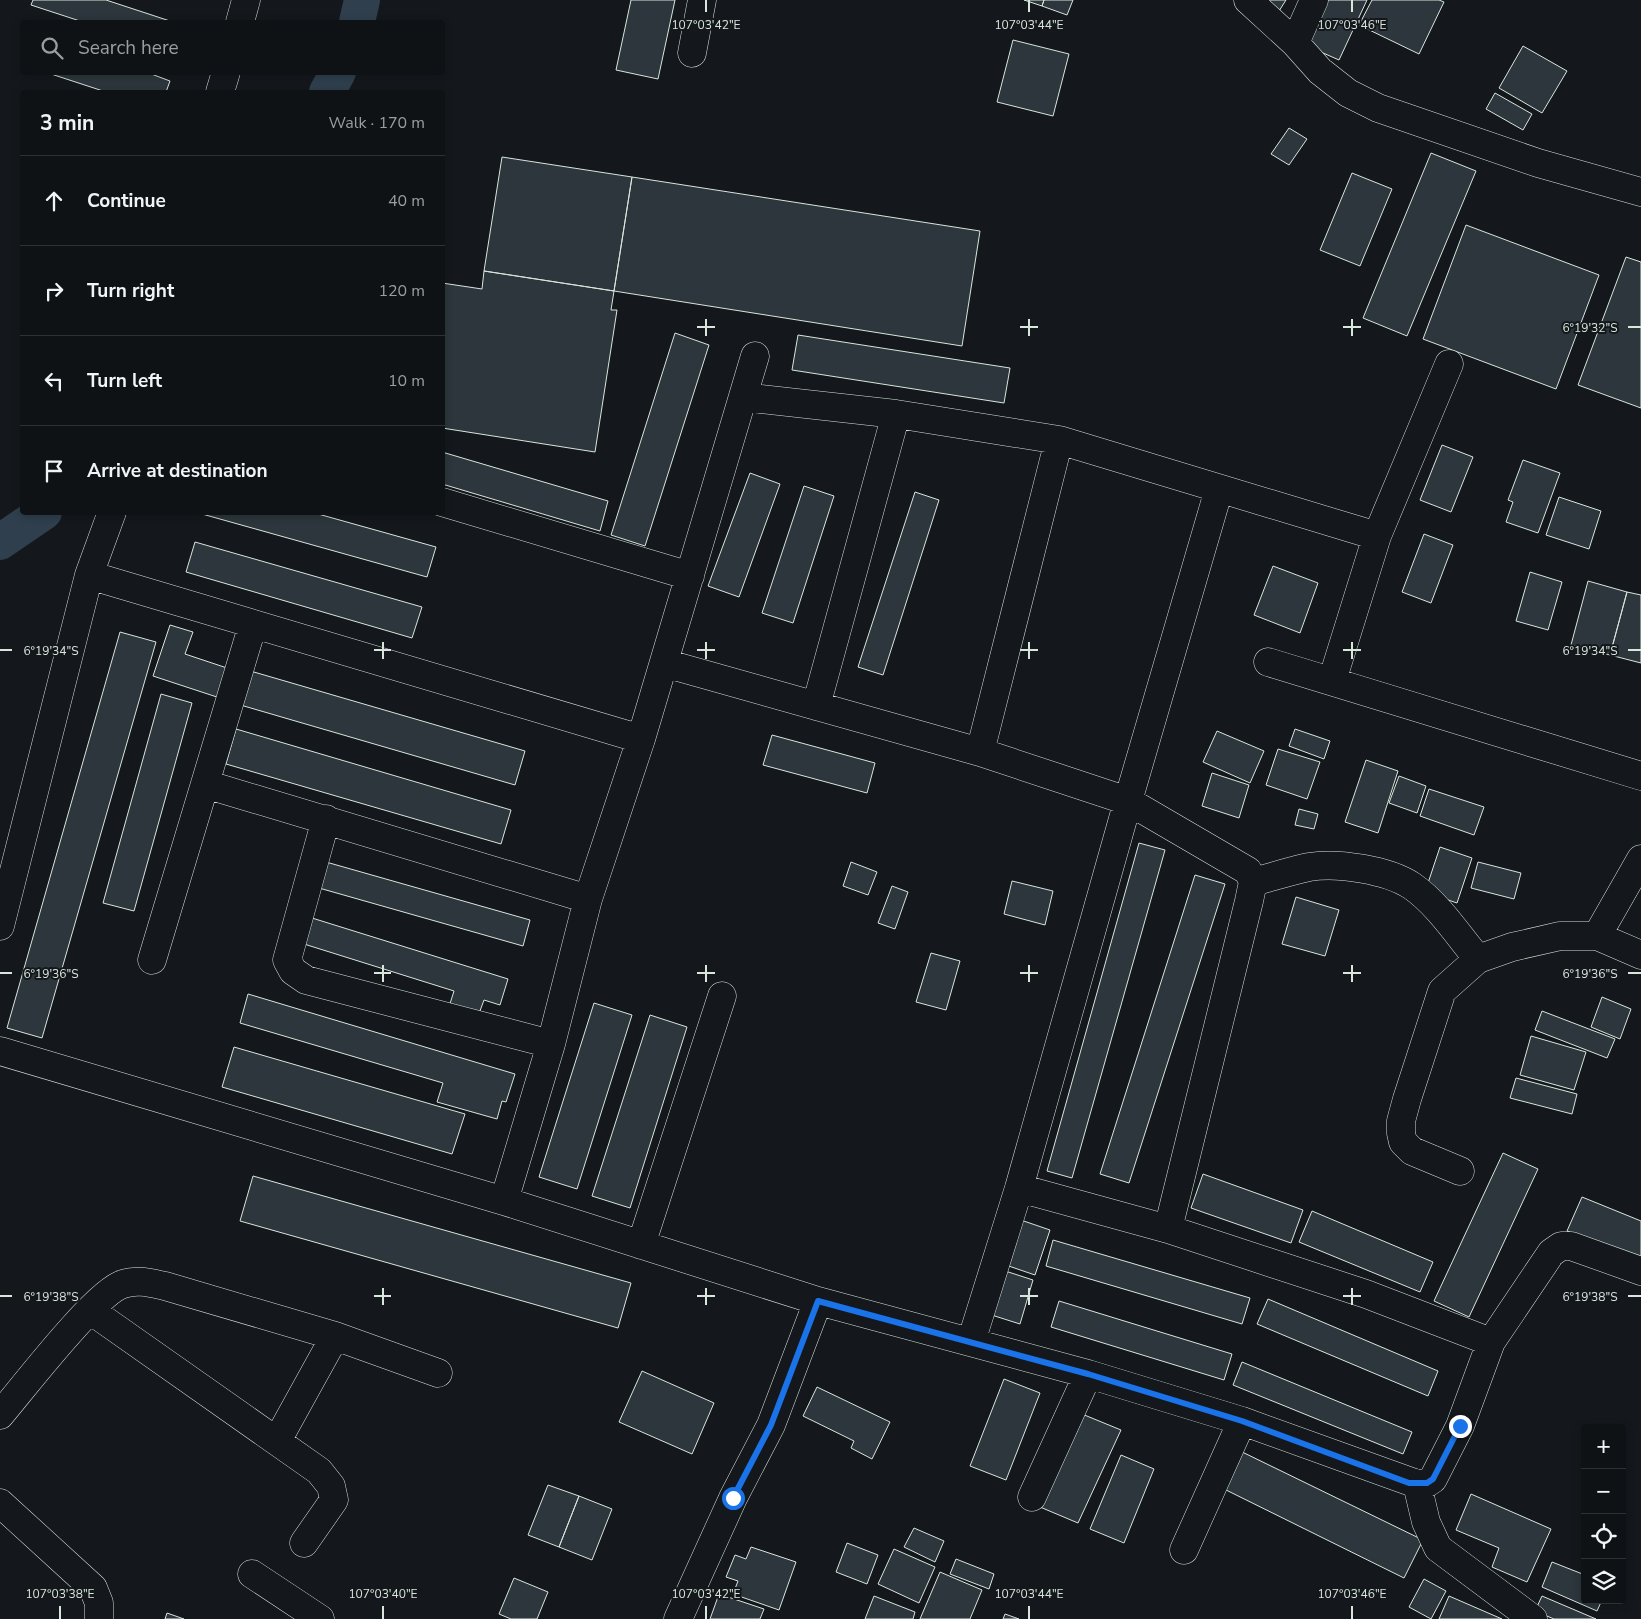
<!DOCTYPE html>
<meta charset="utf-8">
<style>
:root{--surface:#0f1215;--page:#1d2022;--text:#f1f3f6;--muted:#9b9ea0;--line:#2f3234}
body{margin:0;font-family:"Nunito Sans",sans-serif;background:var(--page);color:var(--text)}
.controls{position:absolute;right:15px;bottom:15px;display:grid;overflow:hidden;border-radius:5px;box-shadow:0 2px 8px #0003}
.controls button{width:45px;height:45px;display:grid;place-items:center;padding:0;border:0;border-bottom:1px solid var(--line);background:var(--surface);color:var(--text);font:25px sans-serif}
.stop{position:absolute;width:15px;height:15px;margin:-11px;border:4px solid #1a73e8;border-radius:50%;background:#fff}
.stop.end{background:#1a73e8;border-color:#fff;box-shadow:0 1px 5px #0008}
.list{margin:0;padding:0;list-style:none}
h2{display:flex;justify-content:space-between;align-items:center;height:65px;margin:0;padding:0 20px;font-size:21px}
h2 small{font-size:16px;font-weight:400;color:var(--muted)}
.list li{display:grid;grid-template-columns:32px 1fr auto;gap:15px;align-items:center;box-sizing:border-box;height:90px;padding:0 20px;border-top:1px solid var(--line)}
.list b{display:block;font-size:19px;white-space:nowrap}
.list em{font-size:16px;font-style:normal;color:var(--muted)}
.icon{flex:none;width:28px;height:28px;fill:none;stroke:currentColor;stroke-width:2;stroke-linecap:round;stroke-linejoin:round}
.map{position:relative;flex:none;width:1641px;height:1619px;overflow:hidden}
.search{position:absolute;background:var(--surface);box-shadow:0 2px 8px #0003;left:20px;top:20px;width:425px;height:55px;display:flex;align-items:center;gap:12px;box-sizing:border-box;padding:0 18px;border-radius:5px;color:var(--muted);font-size:19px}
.panel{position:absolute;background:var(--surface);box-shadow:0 2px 8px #0003;left:20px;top:90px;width:425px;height:425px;border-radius:5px}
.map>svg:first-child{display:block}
</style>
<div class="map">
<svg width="1641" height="1619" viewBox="0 0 1641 1619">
<rect width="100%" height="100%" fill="#14181c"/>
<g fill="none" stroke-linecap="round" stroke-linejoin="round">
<!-- canal -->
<path stroke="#2f3f4d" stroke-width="36" d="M357,22l5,-22
M327,92l11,-20
M0,542l44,-30"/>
</g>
<!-- building -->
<path fill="#2c363c" stroke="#d8e6dc" d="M33,0h73l67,22h-90l-52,-17z
M631,0h44l-17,79 -42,-9z
M1024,0h20l-2,6z
M1044,0h29l-6,15 -25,-9z
M1259,0h27l-7,11z
M1315,0h52l-28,60 -43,-19z
M1372,0h67l5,2 -25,52 -60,-29z
M1013,40l56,14 -16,62 -56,-14z
M1523,46l44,25 -25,42 -43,-25z
M45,72h101l24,9 -4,11h-60z
M1495,93l37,21 -9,16 -37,-21z
M1289,128l18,11 -18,26 -18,-11z
M1431,153l45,18 -69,165 -44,-18z
M502,157l130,20 -18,114 -130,-20z
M1352,173l40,16 -32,77 -40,-16z
M632,177l348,54 -18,115 -348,-55z
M1466,225l133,50 -43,114 -133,-50z
M1626,257l15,5v146l-63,-23z
M484,271l130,20 -3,19h6l-22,142 -153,-24v-145l40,6z
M675,333l34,12 -64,201 -34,-11z
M798,335l212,33 -6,35 -212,-33z
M1442,445l31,12 -22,55 -31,-12z
M442,452l166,49 -8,30 -158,-47z
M1523,460l37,13 -22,60 -32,-11 7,-20 -5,-2z
M750,473l30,11 -41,113 -31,-11z
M804,486l30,10 -41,127 -31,-10z
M915,492l24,8 -56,175 -25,-8z
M1559,497l42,14 -12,38 -43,-14z
M203,512h108l125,35 -9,30 -225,-63z
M1424,534l29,11 -22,58 -29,-11z
M195,542l227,65 -10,31 -226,-66z
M1273,566l45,17 -18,50 -46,-18z
M1530,572l32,10 -14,48 -32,-9z
M1588,581l39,11 -17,63 -39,-10z
M1627,592l14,3v68l-31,-8z
M170,625l23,7 -8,22 51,17 -10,29 -73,-24z
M120,632l36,10 -114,396 -35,-10z
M247,670l278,81 -10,34 -278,-81z
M161,694l31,9 -58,208 -31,-8z
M236,729l275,81 -10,34 -275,-80z
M1295,729l35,12 -6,18 -35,-13z
M1217,731l47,20 -14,32 -47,-21z
M772,735l103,28 -8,30 -104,-28z
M1278,749l42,13 -13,37 -41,-14z
M1366,760l32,11 -20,62 -33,-11z
M1212,773l37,12 -10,33 -37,-12z
M1399,776l27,10 -9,27 -28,-10z
M1429,789l55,18 -10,28 -54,-19z
M1299,809l19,5 -4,15 -19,-4z
M1139,843l26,7 -93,328 -25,-7z
M1440,847l32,11 -15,45 -32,-11z
M326,862l204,58 -7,26 -204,-58z
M851,862l26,10 -9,23 -25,-9z
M1478,862l43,11 -7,26 -43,-11z
M1195,875l30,9 -96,299 -29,-9z
M1012,881l41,10 -8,34 -41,-11z
M892,886l16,6 -13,37 -17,-6z
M1296,897l43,13 -14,46 -43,-12z
M312,918l196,61 -8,26 -16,-5 -7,19 -29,-9 6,-19 -150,-47z
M931,953l29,8 -14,49 -30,-8z
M248,994l267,80 -9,28 -4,-1 -5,18 -60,-17 6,-19 -203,-60z
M1602,997l29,12 -11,30 -29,-12z
M594,1003l38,12 -55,174 -38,-12z
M1542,1011l73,28 -8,19 -72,-28z
M650,1015l37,12 -57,181 -38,-12z
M1531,1036l55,16 -12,38 -54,-15z
M234,1047l231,67 -13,40 -230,-67z
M1516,1078l61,16 -5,20 -62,-16z
M1503,1153l35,16 -69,148 -35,-16z
M1203,1174l100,36 -12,33 -100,-35z
M253,1176l378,107 -13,45 -378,-107z
M1582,1197l59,24v41l-74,-31z
M1312,1211l121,51 -13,30 -121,-50z
M1012,1217l38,13 -15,45 -38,-13z
M1053,1240l197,58 -8,26 -196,-58z
M996,1268l37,12 -13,44 -38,-12z
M1268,1299l170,72 -10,25 -171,-72z
M1059,1301l173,53 -8,26 -173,-53z
M1242,1362l170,70 -9,22 -170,-69z
M642,1371l72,32 -22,51 -73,-32z
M1004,1379l36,14 -34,87 -36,-14z
M817,1387l73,35 -18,37 -21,-11 3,-7 -51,-25z
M1082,1414l39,16 -43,93 -38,-16z
M1236,1449l187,91 -19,38 -186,-92z
M1121,1455l33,14 -30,74 -34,-14z
M548,1485l31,11 -20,51 -31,-12z
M1471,1494l80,35 -24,53 -35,-15 7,-19 -43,-18z
M579,1496l33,13 -20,51 -33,-13z
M914,1528l30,13 -9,21 -31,-15z
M847,1543l31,12 -11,29 -31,-12z
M751,1547l45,15 -17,48 -46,-16 5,-13 -12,-4 9,-22 11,4z
M894,1549l41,18 -16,36 -41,-19z
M956,1559l38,15 -5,15 -39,-15z
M1552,1562l33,13v25h17l-5,11 -55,-24z
M940,1572l42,18 -12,29h-50z
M514,1578l34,14 -11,27h-26l-12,-5z
M1424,1579l22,12 -15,28 -22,-12z
M719,1594l45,15 -4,10h-50z
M874,1596l41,16 -2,7h-48z
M1449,1596l53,23h-63z
M1542,1596l54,23h-42l-19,-8z
M167,1613l17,6h-19z
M1005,1614l14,5h-16z"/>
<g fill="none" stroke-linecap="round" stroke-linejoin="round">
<!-- minor casing -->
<g stroke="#d8e6dc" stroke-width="29">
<path id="minor" d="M1248,0l47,43 25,28 28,22 30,15 160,55 103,29
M240,22l6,-22
M1295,43l19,-43
M692,53l10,-53
M220,92l6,-20
M743,397l153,17 163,26 318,96
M442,502l248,74
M89,575l552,164
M1268,662l373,114
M664,663l316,89 148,49 120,70 5,11 -4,19 -81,328
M1332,681l45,-145 72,-172
M816,706l80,-292
M980,752l79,-312
M205,784l383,115
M326,819l-39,141 6,11 13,9 245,64
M1253,882c19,-5 37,-11 56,-15 28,-5 79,3 103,19 26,18 46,49 66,73
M0,926l89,-351 23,-63
M1597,936l44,-77
M152,960l101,-336
M0,1051l504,150 314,100 270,73 154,47 175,63 10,-1 6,-4 27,-53 31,-84 60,-89 10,-7h10l70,25
M1460,1171l-48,-20 -9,-9 -2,-9v-12l6,-22 35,-108 36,-32 34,-12 48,-11h37l44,19
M1019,1188l149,41 198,65 125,48
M504,1201l47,-157 37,-145 53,-160 114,-383
M641,1245l81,-249
M90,1310l229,161 12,15 3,14 -30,43
M971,1342l48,-154 109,-387 91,-312
M0,1415c23,-27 96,-123 123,-131 14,-5 28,-1 42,2l170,50 103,37
M277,1441l58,-105
M1417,1484l9,38 12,26 95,71
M1032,1497l56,-123
M0,1503l93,85 6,15v16
M1184,1550l58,-129
M252,1574l68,45
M678,1619l55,-121 38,-73 47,-124"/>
</g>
<!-- minor -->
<use href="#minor" stroke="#14181c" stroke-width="28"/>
</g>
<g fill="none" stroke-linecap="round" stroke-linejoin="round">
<!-- route -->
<path stroke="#1a73e8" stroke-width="6" d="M733,1498l38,-73 47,-124 270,73 154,47 167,62h18l6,-4 27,-53"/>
</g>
<!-- ticks -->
<path fill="none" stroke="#d8e6dc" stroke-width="2" d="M706,0v12M1029,0v12M1352,0v12M706,319v17M1029,319v17M1352,319v17M697,327h18M1020,327h18M1343,327h18M1628,327h13M383,642v17M706,642v17M1029,642v17M1352,642v17M0,650h12M374,650h17M697,650h18M1020,650h18M1343,650h18M1628,650h13M383,965v17M706,965v17M1029,965v17M1352,965v17M0,973h12M374,973h17M697,973h18M1020,973h18M1343,973h18M1628,973h13M383,1288v17M706,1288v17M1029,1288v17M1352,1288v17M0,1296h12M374,1296h17M697,1296h18M1020,1296h18M1343,1296h18M1628,1296h13M60,1606v13M383,1606v13M706,1606v13M1029,1606v13M1352,1606v13"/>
<g font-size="12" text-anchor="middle" fill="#d8e6dc" stroke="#14181c" stroke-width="4" stroke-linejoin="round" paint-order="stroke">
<text x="706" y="29">107°03'42"E</text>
<text x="1029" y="29">107°03'44"E</text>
<text x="1352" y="29">107°03'46"E</text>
<text x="1590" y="332">6°19'32"S</text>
<text x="51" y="655">6°19'34"S</text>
<text x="1590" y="655">6°19'34"S</text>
<text x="51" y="978">6°19'36"S</text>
<text x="1590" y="978">6°19'36"S</text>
<text x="51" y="1301">6°19'38"S</text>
<text x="1590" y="1301">6°19'38"S</text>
<text x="60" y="1598">107°03'38"E</text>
<text x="383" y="1598">107°03'40"E</text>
<text x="706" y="1598">107°03'42"E</text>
<text x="1029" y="1598">107°03'44"E</text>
<text x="1352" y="1598">107°03'46"E</text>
</g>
</svg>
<div class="controls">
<button>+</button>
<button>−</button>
<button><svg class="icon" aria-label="locate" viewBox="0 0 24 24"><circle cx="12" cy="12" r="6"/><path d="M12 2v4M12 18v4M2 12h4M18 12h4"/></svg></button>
<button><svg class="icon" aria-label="layers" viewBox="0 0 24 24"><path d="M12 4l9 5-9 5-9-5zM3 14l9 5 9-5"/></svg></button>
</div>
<div class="stop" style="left:733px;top:1498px"></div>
<div class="stop end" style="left:1460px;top:1426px"></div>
<div class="search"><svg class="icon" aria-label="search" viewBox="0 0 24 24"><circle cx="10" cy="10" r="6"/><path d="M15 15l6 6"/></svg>Search here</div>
<section class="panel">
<h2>3 min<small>Walk · 170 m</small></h2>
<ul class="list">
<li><svg class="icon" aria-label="ahead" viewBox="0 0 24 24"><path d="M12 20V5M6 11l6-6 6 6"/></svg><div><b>Continue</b></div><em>40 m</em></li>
<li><svg class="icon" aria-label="right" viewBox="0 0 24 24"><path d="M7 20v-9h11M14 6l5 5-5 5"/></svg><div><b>Turn right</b></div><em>120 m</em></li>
<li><svg class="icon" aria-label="left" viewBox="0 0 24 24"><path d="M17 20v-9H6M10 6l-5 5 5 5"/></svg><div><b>Turn left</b></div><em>10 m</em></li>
<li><svg class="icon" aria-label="arrive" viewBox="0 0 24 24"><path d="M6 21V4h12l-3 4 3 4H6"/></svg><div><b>Arrive at destination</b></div></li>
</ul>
</section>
</div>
